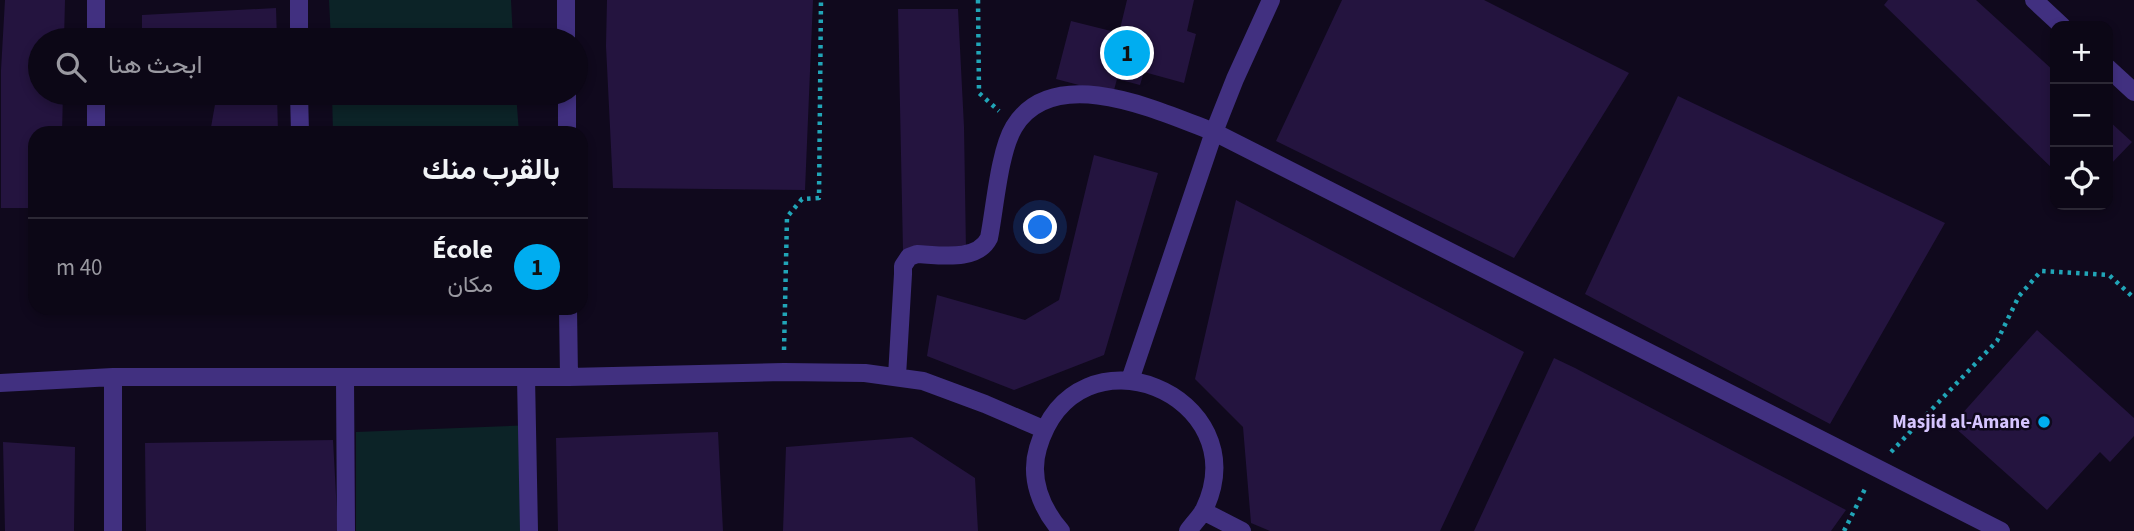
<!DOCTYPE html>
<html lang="ar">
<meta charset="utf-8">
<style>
:root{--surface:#0c0716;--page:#15101f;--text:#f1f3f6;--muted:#9a99a1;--line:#2c2835;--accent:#00adf0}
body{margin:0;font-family:"Source Sans 3",Vazirmatn,sans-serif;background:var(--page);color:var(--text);direction:rtl}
.controls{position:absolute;right:21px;top:21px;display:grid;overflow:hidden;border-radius:14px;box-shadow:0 4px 10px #0003}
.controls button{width:63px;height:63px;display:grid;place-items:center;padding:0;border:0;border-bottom:2px solid var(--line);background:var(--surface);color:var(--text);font:35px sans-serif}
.you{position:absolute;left:1041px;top:228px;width:24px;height:24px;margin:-18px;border:5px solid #fff;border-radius:50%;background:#1a73e8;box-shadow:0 0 0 10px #1a73e833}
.badge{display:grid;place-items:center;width:46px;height:46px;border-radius:50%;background:var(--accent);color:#111;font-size:23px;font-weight:700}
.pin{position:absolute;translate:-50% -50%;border:4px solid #fff;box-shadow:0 2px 7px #0006}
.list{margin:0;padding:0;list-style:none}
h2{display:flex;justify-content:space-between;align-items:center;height:91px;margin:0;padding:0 28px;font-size:30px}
h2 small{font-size:23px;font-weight:400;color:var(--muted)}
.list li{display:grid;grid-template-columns:46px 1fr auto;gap:21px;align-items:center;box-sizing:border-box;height:98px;padding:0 28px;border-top:2px solid var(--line)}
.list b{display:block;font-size:26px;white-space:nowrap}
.list p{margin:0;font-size:23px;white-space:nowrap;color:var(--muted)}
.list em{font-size:23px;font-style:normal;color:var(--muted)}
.icon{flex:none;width:38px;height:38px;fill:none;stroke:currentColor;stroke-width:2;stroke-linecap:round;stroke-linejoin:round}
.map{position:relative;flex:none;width:2134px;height:531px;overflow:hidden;direction:ltr}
.search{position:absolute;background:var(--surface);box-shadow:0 4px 10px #0003;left:28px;top:28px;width:560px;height:77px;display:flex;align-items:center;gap:18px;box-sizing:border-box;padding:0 24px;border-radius:38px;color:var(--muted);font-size:26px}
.panel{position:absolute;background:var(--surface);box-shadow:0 4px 10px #0003;left:28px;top:126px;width:560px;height:189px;border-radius:21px;direction:rtl}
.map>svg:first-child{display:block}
</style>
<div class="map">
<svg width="2134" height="531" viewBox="0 0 2134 531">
<rect width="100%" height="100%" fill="#10091d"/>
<!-- green -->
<path fill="#0c2327" d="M329,0h182l2,40h-182z
M332,93h184l3,40h-186z
M532,425l2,106h-178v-99z"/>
<!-- building -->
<path fill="#24143f" d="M5,0h60l-1,40h-24v53h23l-1,40h-27v75h-34v-138z
M607,0h206l-8,190 -192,-2 -7,-142z
M1127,0h67l-7,31 9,3 -12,49 -40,-11 -4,13 -23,-6 -4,15 -57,-15 15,-58 48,12z
M1342,0h142l145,73 -115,185 -238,-117z
M1888,0h88l79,72v99l-171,-166z
M276,8l1,32h-135v-25z
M898,9h60l6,118 2,124h-63z
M217,93h60l1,40h-68z
M1678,96l267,127 -115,201 -245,-130z
M2108,120l24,22 -24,25z
M1094,155l64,18 -54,182 -90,35 -87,-34 10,-61 88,25 34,-20z
M1236,200l288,152 -84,179h-170l-19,-8 -8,-96 -48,-48z
M2037,330l97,88v18l-24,26 -10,-10 -53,58 -95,-85z
M1554,358l21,10 271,142 -15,21h-357z
M718,432l5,99h-165l-2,-93z
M912,437l63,41 3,53h-195l3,-84z
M333,440l5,91h-192l-1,-88z
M3,442l72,5 -1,84h-69z"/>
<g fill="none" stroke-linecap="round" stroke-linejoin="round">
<!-- path -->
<path stroke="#21a5b7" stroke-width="4.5" stroke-dasharray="3.5 5" stroke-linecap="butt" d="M978,0l1,93 20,18
M784,350l3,-133 15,-18 17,-1 2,-198
M1891,452l106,-111 22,-45 22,-25 68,4 25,23
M1844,531l22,-44"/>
<!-- minor -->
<path stroke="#413080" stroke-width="18" d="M299,0v40
M566,0v40
M96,40v-40
M299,93l1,40
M567,93v40
M96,133v-40
M568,308l1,69
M897,376l6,-102v-8l6,-9 8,-3c23,1 60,8 72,-16 6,-30 10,-86 25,-111 40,-66 147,-15 200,5l787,399
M526,377l3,154
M345,378l1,153
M1130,380l84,-248 21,-53 36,-79
M0,383l113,-6h456l215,-5 81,1 58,8 62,23 58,25
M1203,511l39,20
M113,531v-154
M1061,531c-20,-23 -32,-53 -23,-83 38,-129 221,-53 166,62 -4,7 -11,14 -16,21"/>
<!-- tertiary -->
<path stroke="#413080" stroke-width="18" d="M2034,0l28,26
M2108,68l26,24"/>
</g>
<!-- markers -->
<circle fill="#00adf0" stroke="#10091d" stroke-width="2.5" cx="2044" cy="422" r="7"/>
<g text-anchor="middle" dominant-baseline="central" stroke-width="5" stroke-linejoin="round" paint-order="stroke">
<!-- poi labels -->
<g font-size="19" font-weight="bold" fill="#d6c5ff" stroke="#10091d" text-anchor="end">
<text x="2030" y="422">Masjid al-Amane</text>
</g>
</g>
</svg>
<div class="controls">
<button>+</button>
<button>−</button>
<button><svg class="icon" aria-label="locate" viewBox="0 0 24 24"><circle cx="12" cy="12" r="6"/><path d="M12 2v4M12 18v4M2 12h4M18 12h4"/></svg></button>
</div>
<div class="you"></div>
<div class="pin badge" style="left:1127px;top:53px">1</div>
<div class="search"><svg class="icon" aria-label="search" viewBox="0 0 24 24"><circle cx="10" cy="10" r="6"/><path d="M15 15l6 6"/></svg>ابحث هنا</div>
<section class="panel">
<h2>بالقرب منك<small></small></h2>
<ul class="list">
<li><span class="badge">1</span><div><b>École</b><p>مكان</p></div><em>40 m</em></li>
</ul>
</section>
</div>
